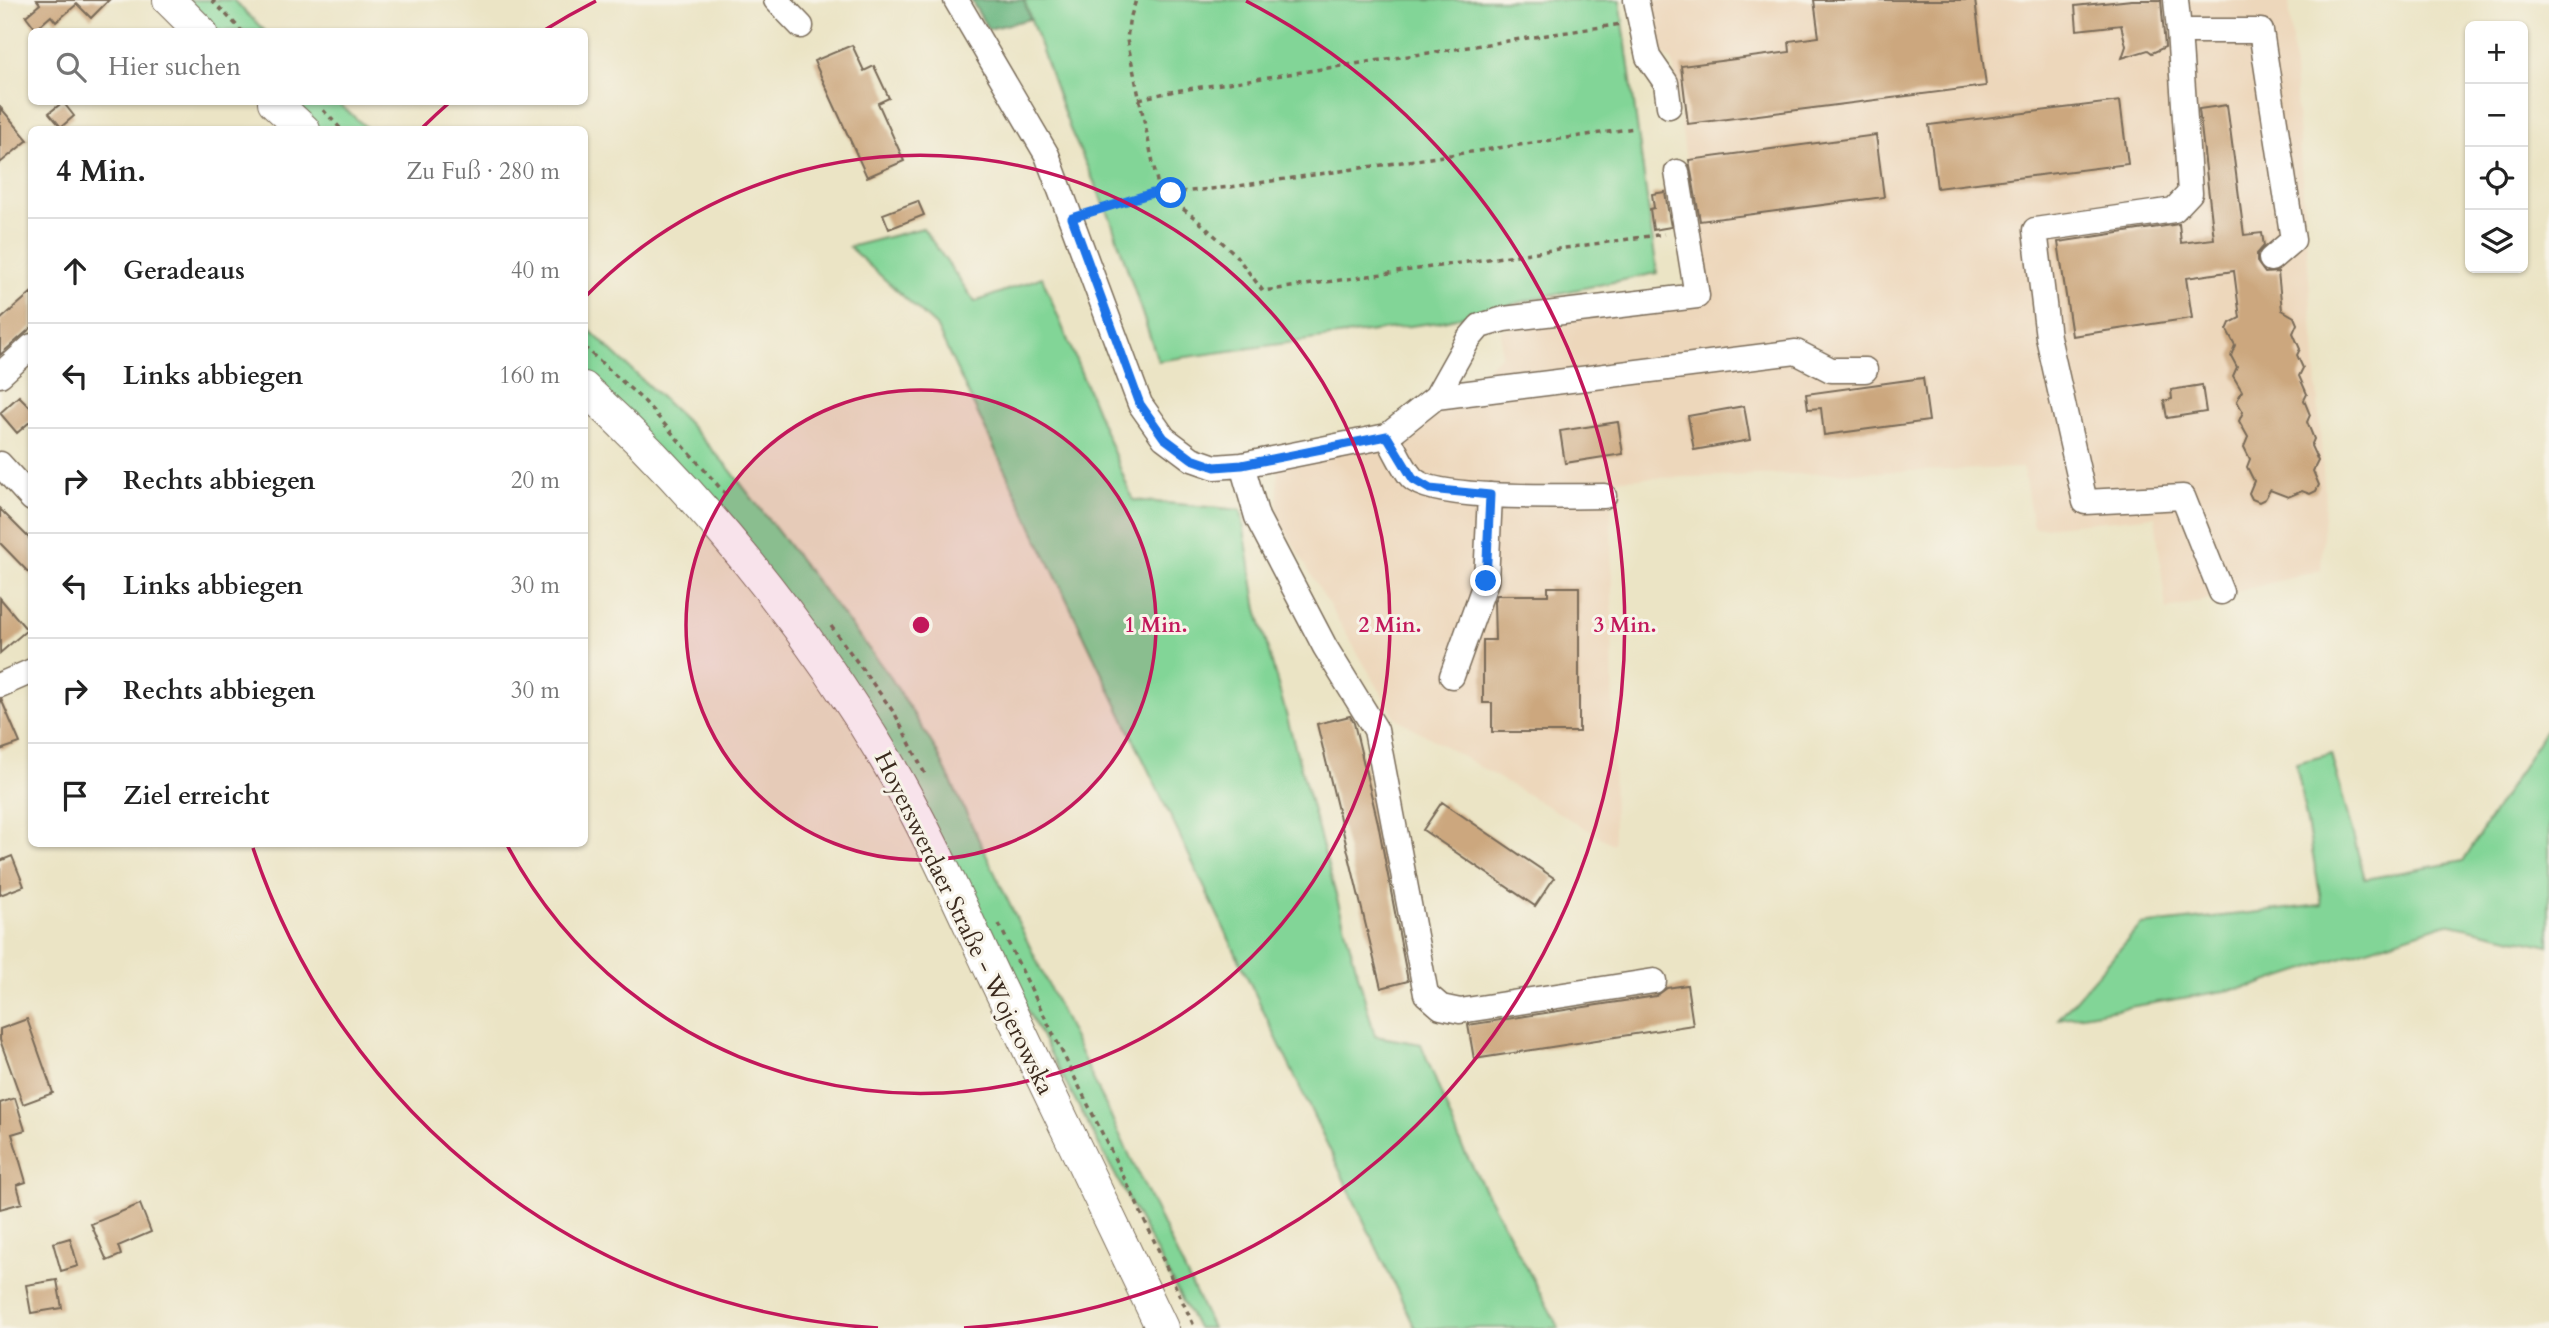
<!DOCTYPE html>
<html lang="de">
<meta charset="utf-8">
<style>
:root{--surface:#fff;--page:#f6f6f6;--text:#222;--muted:#767676;--line:#e0e0e0}
body{margin:0;font-family:Cardo,serif;background:var(--page);color:var(--text)}
.controls{position:absolute;right:21px;top:21px;display:grid;overflow:hidden;border-radius:10px;box-shadow:0 2px 5px #0004}
.controls button{width:63px;height:63px;display:grid;place-items:center;padding:0;border:0;border-bottom:2px solid var(--line);background:var(--surface);color:var(--text);font:35px sans-serif}
.stop{position:absolute;width:21px;height:21px;margin:-16px;border:5px solid #1a73e8;border-radius:50%;background:#fff}
.stop.end{background:#1a73e8;border-color:#fff;box-shadow:0 2px 7px #0008}
.list{margin:0;padding:0;list-style:none}
h2{display:flex;justify-content:space-between;align-items:center;height:91px;margin:0;padding:0 28px;font-size:30px}
h2 small{font-size:23px;font-weight:400;color:var(--muted)}
.list li{display:grid;grid-template-columns:46px 1fr auto;gap:21px;align-items:center;box-sizing:border-box;height:105px;padding:0 28px;border-top:2px solid var(--line)}
.list b{display:block;font-size:26px;white-space:nowrap}
.list em{font-size:23px;font-style:normal;color:var(--muted)}
.icon{flex:none;width:38px;height:38px;fill:none;stroke:currentColor;stroke-width:2;stroke-linecap:round;stroke-linejoin:round}
.map{position:relative;flex:none;width:2549px;height:1328px;overflow:hidden}
.search{position:absolute;background:var(--surface);box-shadow:0 2px 5px #0004;left:28px;top:28px;width:560px;height:77px;display:flex;align-items:center;gap:18px;box-sizing:border-box;padding:0 24px;border-radius:10px;color:var(--muted);font-size:26px}
.panel{position:absolute;background:var(--surface);box-shadow:0 2px 5px #0004;left:28px;top:126px;width:560px;height:721px;border-radius:10px}
.map>svg:first-child{display:block}
</style>
<div class="map">
<svg width="2549" height="1328" viewBox="0 0 2549 1328">
<rect width="100%" height="100%" fill="#f7f3e8"/>
<filter id="ink" filterUnits="userSpaceOnUse"><feTurbulence type="fractalNoise" baseFrequency=".0143" numOctaves="2"/><feDisplacementMap in="SourceGraphic" scale="14" xChannelSelector="R" yChannelSelector="G"/><feConvolveMatrix kernelMatrix="1 2 1 2 8 2 1 2 1" color-interpolation-filters="sRGB"/></filter>
<filter id="wash" filterUnits="userSpaceOnUse"><feTurbulence type="fractalNoise" baseFrequency=".00686" numOctaves="4" result="noise"/><feDisplacementMap in="SourceGraphic" scale="28" xChannelSelector="R" yChannelSelector="G"/><feGaussianBlur stdDeviation="1.57" result="paint"/><feColorMatrix in="noise" values="0 0 0 0 0 0 0 0 0 0 0 0 0 0 0 0 0 1.4 0 .05"/><feComposite in="paint" operator="in"/></filter>
<g filter="url(#wash)">
<rect width="100%" height="100%" fill="#ebe4c5"/>
<!-- built -->
<path fill="#edd7bb" d="M1648,0h641l36,499 -4,71 -155,40 -11,-94 -122,12 -10,-60 -412,11 3,366 -218,-127 -119,-201 1,-52 135,-35 88,-74v-27l203,-28 -31,-239 -20,-18z"/>
<!-- green -->
<path fill="#82d597" stroke="#5e805a" stroke-width="2" d="M187,0h46l32,31h-46z
M1024,0h596l37,273 -102,21 -116,28 -281,39 -48,-144 -40,-88z
M289,102h48l31,27h-51z
M923,228l52,74 67,-25 91,223 108,10 16,99 118,427 46,8 41,103 97,181h-144l-479,-1002 -87,-79z
M584,325l101,95 42,46 162,209 47,75 276,578h-15l-227,-425 -67,-137 -318,-391z
M2549,725v221l-102,-23 -193,63 -196,33 83,-94 181,-20 -26,-142 35,-9 34,125 98,-18z"/>
<!-- forest -->
<path fill="#69b680" stroke="#52704f" stroke-width="2" d="M971,0h53l6,19 -42,10z"/>
<g id="blocks">
<!-- building -->
<path fill="#cca77e" d="M37,0h72l-18,18 -14,-14 -21,18 -5,-6 -15,13 -10,-13 14,-12z
M1814,0h161l11,86 -298,38 -7,-58 109,-14 -1,-11 30,-4z
M2132,0h29l4,47 -13,6 -4,-3 -26,8 4,-12 -5,-21 -44,5 -2,-24z
M852,45l12,26 10,-5 15,32 -11,5 26,58 -37,16 -53,-116z
M2120,101l8,63 -191,24 -8,-63z
M63,102l11,14 -13,11 -12,-14z
M2227,105l17,130 18,-2 2,13 -7,8v8l8,11 13,-1 4,38 12,7 3,7 -4,9 7,16 -3,6 6,13 -4,8 8,18 -3,6 6,15 -3,7 7,17 -3,7 7,15 -5,10 6,14 -3,6 -6,3 -8,-3 -14,6 -18,-7 -5,9 -6,3 -7,-3 -3,-6 5,-12 -7,-14 3,-8 -6,-12 4,-10 -9,-16 4,-9 -6,-11 5,-10 -9,-15 4,-9 -6,-11 4,-11 -8,-15 3,-7 10,-5 -6,-47 -48,7 6,40 -120,18 -14,-94 121,-18 2,19 33,-4 -15,-130z
M0,107l28,33 -28,23z
M1876,135l8,62 -184,24 -11,-61z
M1665,192l6,35 -18,3 -3,-21 4,-1 -2,-14z
M918,201l6,14 -35,14 -6,-15z
M32,292v35l-32,28v-35z
M1923,378l6,43 -105,14 -3,-27 -13,1 -2,-15z
M2202,385l4,27 -39,6 -3,-17 8,-2 -1,-9z
M19,396l13,13v11l-15,13 -17,-20z
M1744,406l6,34 -56,10 -6,-34z
M1618,422l5,32 -58,9 -5,-32z
M0,509l32,32v35l-32,-33z
M1548,587h31v145h-87v-29h-9v-63h12l-1,-39 3,-6h51z
M0,598l27,32 -27,23z
M1,699l19,44 -20,7v-50z
M1350,716l4,7 24,100 30,158 -27,7 -64,-264z
M1442,802l112,76 -19,28 -112,-76z
M12,856l12,30 -24,9v-34z
M1687,985l6,40 -219,34 -6,-34 188,-29 11,-8z
M27,1019l26,74 -30,11 -23,-64v-11z
M15,1098l10,32 -13,4 14,48 -9,3 5,18 -22,6v-106z
M140,1204l11,28 -33,14 3,9 -14,6 -16,-37z
M70,1238l8,28 -17,5 -8,-28z
M57,1280l5,28 -31,5 -5,-28z"/>
</g>
</g>
<g filter="url(#ink)">
<use href="#blocks" fill-opacity="0" stroke="#796b58" stroke-width="2"/>
<g fill="none" stroke-linecap="round" stroke-linejoin="round">
<!-- minor casing -->
<g stroke="#796b58" stroke-width="27">
<path id="minor" d="M776,0l25,26
M956,0l91,155 93,249 24,34 28,21 23,8 27,-2 145,-29c8,13 15,31 25,42 22,23 156,18 192,18
M1636,0l12,57 18,26 3,23
M2176,0l3,31h82l32,209 -22,19
M2179,31l11,162 -16,17 -139,20 13,107 37,165 98,-5 38,95
M0,375l32,-29
M1436,397l32,-57 12,-14 24,-7 193,-23 -20,-124
M1387,436l49,-39 360,-45 35,18h34
M0,464l32,35
M1242,465l15,52 68,130 51,83 50,264 15,13 19,4 194,-30
M1452,676l34,-95 4,-86
M0,685l32,-14"/>
</g>
<!-- major casing -->
<g stroke="#796b58" stroke-width="34">
<path id="major" d="M169,0l32,32
M274,102l30,28
M584,388c116,106 222,237 302,372 41,69 73,143 107,215 56,118 113,235 169,353"/>
</g>
<!-- path -->
<path stroke="#796b58" stroke-width="3.5" stroke-dasharray="5 5" stroke-linecap="butt" d="M212,0l31,32
M1139,99l36,-8 446,-67
M323,110l19,20
M1159,191l36,27 39,35 29,38 401,-57
M1161,191l10,2 60,-6 404,-59
M1091,212l68,-21 -32,-151 2,-18 7,-22
M584,347l61,55 83,95
M831,626l64,88 31,62
M999,924l137,278 59,126"/>
<!-- minor -->
<use href="#minor" stroke="#fff" stroke-width="24"/>
<!-- major -->
<use href="#major" stroke="#fff" stroke-width="32"/>
</g>
</g>
<g fill="none" stroke-linecap="round" stroke-linejoin="round" filter="url(#ink)">
<!-- route -->
<path stroke="#1a73e8" stroke-width="9" d="M1171,193l-12,-2 -87,27 68,186 24,34 28,21 23,8 27,-2 145,-29 26,43 17,10 60,6 -4,86"/>
</g>
<!-- distance rings -->
<circle cx="921" cy="625" r="235" fill="#c2185b" fill-opacity=".12"/>
<g fill="none" stroke="#c2185b" stroke-width="3.5">
<circle cx="921" cy="625" r="235"/>
<path d="M586 296A469 469 0 1 1 507 845"/>
<path d="M878 1328A704 704 0 0 1 253 848M423 127A704 704 0 0 1 450 102M543 31A704 704 0 0 1 596 1M1246 1A704 704 0 0 1 964 1328"/>
</g>
<g text-anchor="middle" dominant-baseline="central" stroke-width="6" stroke-linejoin="round" paint-order="stroke">
<!-- street labels -->
<g font-size="24" fill="#3b2a1e" stroke="#f7f3e8">
<text transform="translate(964 923) rotate(64)">Hoyerswerdaer Straße - Wojerowska</text>
</g>
</g>
<circle cx="921" cy="625" r="10" fill="#c2185b" stroke="#f7f3e8" stroke-width="3.5"/>
<g font-size="21" text-anchor="middle" font-weight="bold" fill="#c2185b" stroke="#f7f3e8" stroke-width="6" stroke-linejoin="round" paint-order="stroke">
<text x="1156" y="632">1 Min.</text>
<text x="1390" y="632">2 Min.</text>
<text x="1625" y="632">3 Min.</text>
</g>
</svg>
<div class="controls">
<button>+</button>
<button>−</button>
<button><svg class="icon" aria-label="locate" viewBox="0 0 24 24"><circle cx="12" cy="12" r="6"/><path d="M12 2v4M12 18v4M2 12h4M18 12h4"/></svg></button>
<button><svg class="icon" aria-label="layers" viewBox="0 0 24 24"><path d="M12 4l9 5-9 5-9-5zM3 14l9 5 9-5"/></svg></button>
</div>
<div class="stop" style="left:1171px;top:193px"></div>
<div class="stop end" style="left:1486px;top:581px"></div>
<div class="search"><svg class="icon" aria-label="search" viewBox="0 0 24 24"><circle cx="10" cy="10" r="6"/><path d="M15 15l6 6"/></svg>Hier suchen</div>
<section class="panel">
<h2>4 Min.<small>Zu Fuß · 280 m</small></h2>
<ul class="list">
<li><svg class="icon" aria-label="ahead" viewBox="0 0 24 24"><path d="M12 20V5M6 11l6-6 6 6"/></svg><div><b>Geradeaus</b></div><em>40 m</em></li>
<li><svg class="icon" aria-label="left" viewBox="0 0 24 24"><path d="M17 20v-9H6M10 6l-5 5 5 5"/></svg><div><b>Links abbiegen</b></div><em>160 m</em></li>
<li><svg class="icon" aria-label="right" viewBox="0 0 24 24"><path d="M7 20v-9h11M14 6l5 5-5 5"/></svg><div><b>Rechts abbiegen</b></div><em>20 m</em></li>
<li><svg class="icon" aria-label="left" viewBox="0 0 24 24"><path d="M17 20v-9H6M10 6l-5 5 5 5"/></svg><div><b>Links abbiegen</b></div><em>30 m</em></li>
<li><svg class="icon" aria-label="right" viewBox="0 0 24 24"><path d="M7 20v-9h11M14 6l5 5-5 5"/></svg><div><b>Rechts abbiegen</b></div><em>30 m</em></li>
<li><svg class="icon" aria-label="arrive" viewBox="0 0 24 24"><path d="M6 21V4h12l-3 4 3 4H6"/></svg><div><b>Ziel erreicht</b></div></li>
</ul>
</section>
</div>
